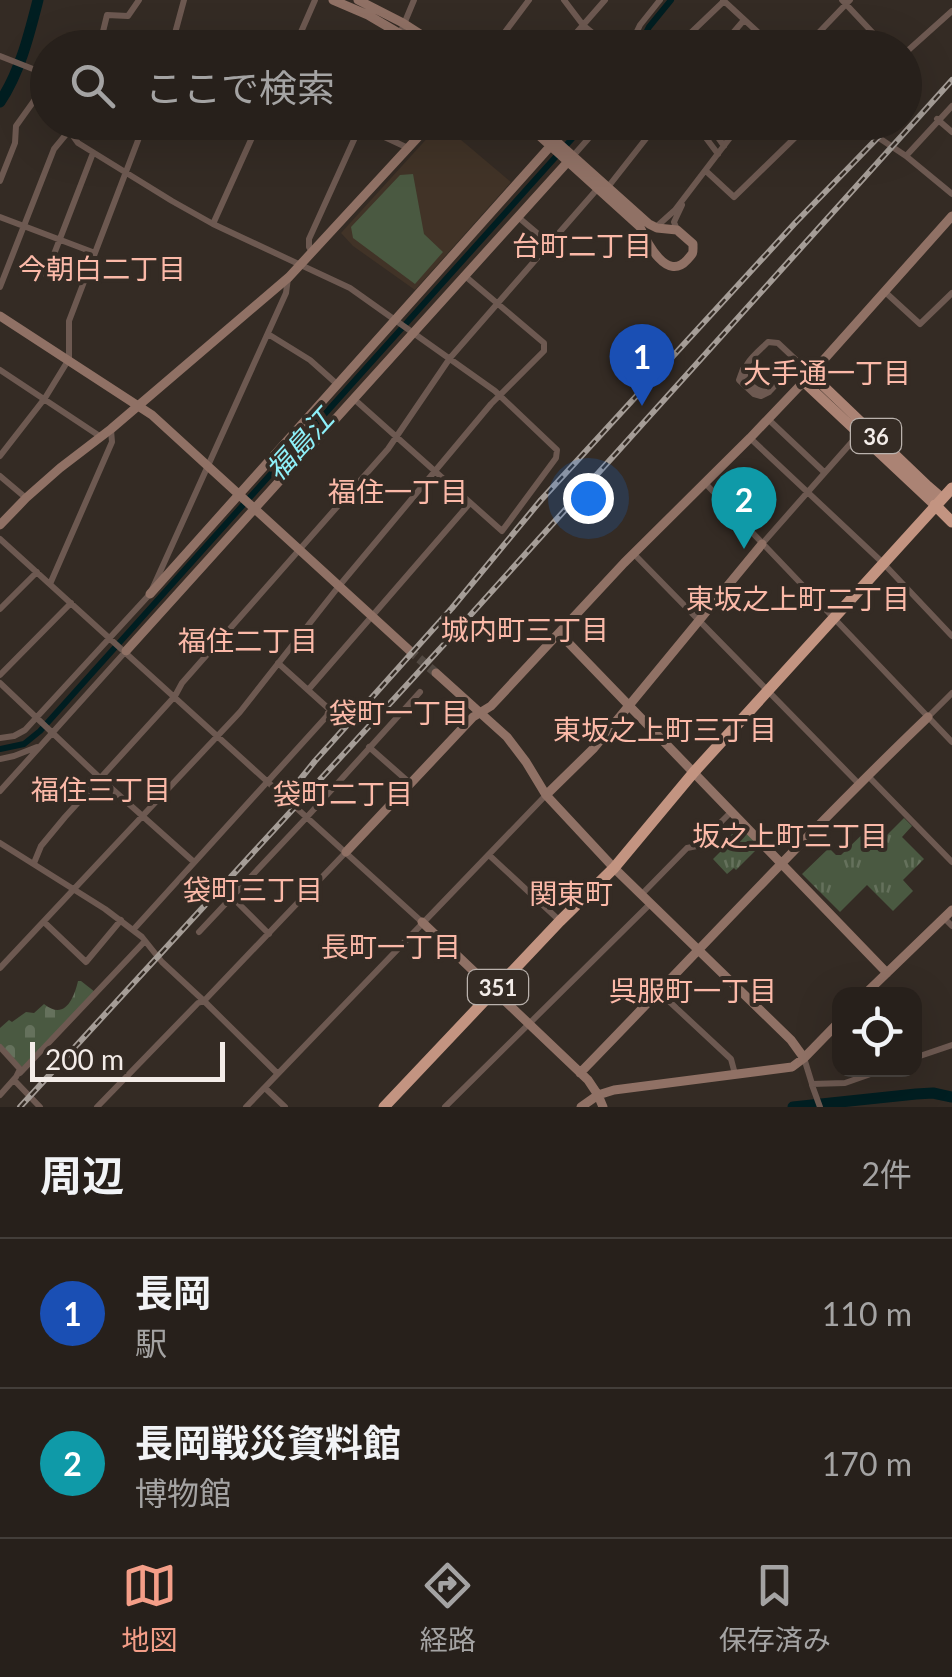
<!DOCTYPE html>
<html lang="ja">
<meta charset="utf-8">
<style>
:root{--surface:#27201b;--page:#2f2824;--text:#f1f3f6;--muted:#a4a3a3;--line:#433e3a;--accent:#f49e88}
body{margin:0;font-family:Lato,"Noto Sans JP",sans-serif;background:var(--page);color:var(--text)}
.controls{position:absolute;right:30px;bottom:30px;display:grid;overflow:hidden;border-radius:20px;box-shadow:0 10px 40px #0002}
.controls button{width:90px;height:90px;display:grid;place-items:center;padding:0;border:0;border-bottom:2px solid var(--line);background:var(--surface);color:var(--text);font:50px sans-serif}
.scale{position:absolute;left:30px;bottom:25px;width:195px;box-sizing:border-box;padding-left:10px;border:5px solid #f3ece8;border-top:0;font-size:28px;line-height:35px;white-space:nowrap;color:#f3ece8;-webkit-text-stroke:8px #342b24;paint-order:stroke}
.you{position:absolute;left:588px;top:498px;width:35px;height:35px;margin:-25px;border:8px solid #fff;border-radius:50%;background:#1a73e8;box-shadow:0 0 0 15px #1a73e833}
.badge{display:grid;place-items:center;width:65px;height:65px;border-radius:50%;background:var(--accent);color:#fff;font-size:32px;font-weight:700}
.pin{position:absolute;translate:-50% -82px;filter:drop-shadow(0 2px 5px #0008)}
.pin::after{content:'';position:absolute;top:52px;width:35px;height:30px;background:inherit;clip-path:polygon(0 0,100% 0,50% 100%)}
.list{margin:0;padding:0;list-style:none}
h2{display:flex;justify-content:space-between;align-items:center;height:130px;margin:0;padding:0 40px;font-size:42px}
h2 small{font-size:32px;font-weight:400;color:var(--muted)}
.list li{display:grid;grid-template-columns:65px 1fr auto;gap:30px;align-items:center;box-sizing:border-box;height:150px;padding:0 40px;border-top:2px solid var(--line)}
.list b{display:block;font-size:38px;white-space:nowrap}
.list p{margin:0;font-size:32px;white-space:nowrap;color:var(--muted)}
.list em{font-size:32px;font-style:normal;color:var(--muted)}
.icon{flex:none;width:55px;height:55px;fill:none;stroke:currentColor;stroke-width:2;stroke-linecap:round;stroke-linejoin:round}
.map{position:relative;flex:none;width:952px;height:1107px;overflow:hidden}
.search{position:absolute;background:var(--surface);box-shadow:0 10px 40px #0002;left:30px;right:30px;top:30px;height:110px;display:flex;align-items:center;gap:25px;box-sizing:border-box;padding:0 35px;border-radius:55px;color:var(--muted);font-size:38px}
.sheet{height:430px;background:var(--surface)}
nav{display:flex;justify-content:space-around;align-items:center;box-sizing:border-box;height:140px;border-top:2px solid var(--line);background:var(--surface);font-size:28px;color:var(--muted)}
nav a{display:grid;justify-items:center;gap:5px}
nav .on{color:var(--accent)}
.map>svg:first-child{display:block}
</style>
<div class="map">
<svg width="952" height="1107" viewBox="0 0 952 1107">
<defs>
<pattern id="cemetery-stones" width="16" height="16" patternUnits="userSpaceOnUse" patternTransform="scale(2.5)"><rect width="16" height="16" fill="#4a5941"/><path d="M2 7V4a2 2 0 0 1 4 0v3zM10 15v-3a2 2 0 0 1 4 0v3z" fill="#65715c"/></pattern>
<pattern id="park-tufts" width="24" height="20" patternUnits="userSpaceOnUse" patternTransform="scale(2.5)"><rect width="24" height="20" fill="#4a5941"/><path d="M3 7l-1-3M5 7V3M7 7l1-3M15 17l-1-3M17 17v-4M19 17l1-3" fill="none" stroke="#65715c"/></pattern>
</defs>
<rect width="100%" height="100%" fill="#342b24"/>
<!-- built -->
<path fill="#413327" d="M441,123l70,59 -96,108 -62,-44 -12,-13z"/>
<!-- green -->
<path fill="#4a5941" d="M413,174l11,60 19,18 -28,32 -62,-46 -2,-11 49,-52z"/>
<!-- cemetery -->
<path fill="url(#cemetery-stones)" d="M78,981h3l14,11 -71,75 -3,-1 -21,-21v-17l9,-8 3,2 14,-10 8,1 10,-9c21,17 30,-6 34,-23z"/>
<!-- park -->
<path fill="url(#park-tufts)" d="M904,818l8,8 -10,11 22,22 -21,21 10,11 -20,20 -26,-26 -27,27 -38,-38 27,-26 7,7h5l33,-32 13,12z
M741,825l20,20 -25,25 -2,-2 -7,6 -14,-15 12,-12 -2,-4z"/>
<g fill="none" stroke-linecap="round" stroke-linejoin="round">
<!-- canal -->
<path stroke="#001e21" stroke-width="6" d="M638,48l11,-21 22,-27
M0,749l24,-5 16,-13 547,-609"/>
<!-- river -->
<path stroke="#001e21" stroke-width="11" d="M0,102c20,-30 29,-67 38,-102
M793,1107l123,-13 17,-1 19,4"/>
<!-- secondary-tunnel -->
<path stroke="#514841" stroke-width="9" stroke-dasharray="9 4.5" stroke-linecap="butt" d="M409,650l27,23"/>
<!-- street -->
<path stroke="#6d5951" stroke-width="6" d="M564,0l19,25 28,23
M723,0l52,48
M842,0l45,48
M99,48l8,-33 21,1 11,-16
M171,48l13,-48
M294,48l21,-48
M394,48l20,-48
M493,48l36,-48
M563,48l42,-48
M629,48l11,-23 20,-25
M675,48l49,-47
M720,48l24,-28
M804,48l46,-48
M904,54l48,-43
M0,56l38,15 -2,11 12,18
M904,72l11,11 -11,10
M937,119l15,13
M63,122l15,21 94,58 41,23 137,64 145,103 62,59 -1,8 -54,73 -148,-132
M694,122l24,32
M707,122l17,24
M859,122l17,14 30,20 46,38
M361,126l47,22
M871,132l3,-10
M573,156l30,-34
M906,156l46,-50
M706,171l28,26 77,-75
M0,181l15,-38 1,-17 25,-35
M608,187l51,-65
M0,217l95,36
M518,217l32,27
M213,224l46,-102
M655,228l20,-18 67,-88
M677,230l-3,-8 8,-17
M312,252l-3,-5v-8l53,-117
M46,275l47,-122
M0,287l54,-138 14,-17
M884,291l36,33 32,-31
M268,334l42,26 28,25
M743,369l-4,11 15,14 7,2 8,-4 17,-18 10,1 8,7
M0,370l101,67
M769,392c-10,0 -15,-3 -21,-11 -12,-13 10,-29 20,-39l10,1 33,31
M768,419l56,53
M750,438l133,125 69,73
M0,456l45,-58 24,-39v-38l76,-199
M0,476l26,22
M705,483l247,259
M0,539l422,383
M762,544l96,-109
M633,553l225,230
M50,584l62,-142 -1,-12
M0,609l37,-37
M0,675l71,-72
M0,683l101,96 93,83
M308,690l162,-187
M928,717l24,-24
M0,738l14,-2 11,-6 125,-136 136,-301 2,-15
M369,747l42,37
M0,759l14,-3 23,-9
M868,776l84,86
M0,791l126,-140
M0,843l105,66 37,28 20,25 42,39 74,73
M489,855l71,66
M34,863l7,-17 24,-29 110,-121 7,-13 206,-234 62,-91 149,-171
M642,894l45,-46 10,-2 35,-35
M232,897l37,37
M944,918l8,8
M44,922l42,40 35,-42
M133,930l194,-214 2,-7 -51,-46
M199,932l108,-115 113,-125
M0,968l240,-256 99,-126 152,-182 53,-53v-8l-79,-67
M658,991l73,68 4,15
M0,1047l20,22 -4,8 -16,18
M804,1058l8,26 33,-1 37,-13
M914,1058l38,-13
M20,1073l125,-132
M14,1080l26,27
M812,1085l8,22
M265,1088l20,19
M97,1107l101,-104 6,-2 142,-149
M246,1107l300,-312
M445,1107l205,-203"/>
<!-- secondary -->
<path stroke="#907165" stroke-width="9" d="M333,0l35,15 56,33
M358,0l45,23 39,25
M524,122l116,105c7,16 27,55 47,33 7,-8 6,-6 6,-16l-16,-14 -20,-2 -8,-4 -114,-102
M0,316l152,99 257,235
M0,525l26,-27 34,-30 51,-39 178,-152 143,-155
M150,594l422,-472
M559,633l328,340
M126,651l447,-495
M436,673l71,64 19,25 20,33 68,73 177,172 13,18
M546,795l48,-47 168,-204
M346,852l127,-135 18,-11 133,-143 126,-125 61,-64 141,-158
M422,922l166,158 10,15 5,12
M865,994l87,-84
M580,1073c116,-119 228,-241 348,-356
M581,1107l17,-12 16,-5 178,-23 12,-9 36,-37"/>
<!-- primary -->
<path stroke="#ab8374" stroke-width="10" d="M811,374l117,112 14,12
M804,382l131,123"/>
<!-- highway -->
<path stroke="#c39481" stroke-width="11" d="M935,505l17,17
M384,1107l176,-186 54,-53 80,-96 258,-284"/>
<!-- rail casing -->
<g stroke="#a59d97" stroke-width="6">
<path id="rail" d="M286,797l29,-36 137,-153 89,-108 255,-278 97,-100
M20,1107l428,-467 504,-560"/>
</g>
<!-- rail -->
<use href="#rail" stroke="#342b24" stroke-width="2.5" stroke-dasharray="8" stroke-linecap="butt"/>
</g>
<g text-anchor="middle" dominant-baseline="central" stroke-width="8" stroke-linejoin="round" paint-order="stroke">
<!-- shield labels -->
<g fill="#342b24" stroke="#bab2ad" stroke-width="2.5">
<rect x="851" y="419" width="50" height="34" rx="8"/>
<rect x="468" y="970" width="60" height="34" rx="8"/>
</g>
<g font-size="22" font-weight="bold" fill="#f3ece8">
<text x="876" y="436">36</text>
<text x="498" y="987">351</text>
</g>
<!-- neighbourhood labels -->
<g font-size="28" fill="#fbb9a8" stroke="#342b24">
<text x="582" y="245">台町二丁目</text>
<text x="102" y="268">今朝白二丁目</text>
<text x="827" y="372">大手通一丁目</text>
<text x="398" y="491">福住一丁目</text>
<text x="798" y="598">東坂之上町二丁目</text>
<text x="525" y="629">城内町三丁目</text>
<text x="248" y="640">福住二丁目</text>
<text x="399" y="712">袋町一丁目</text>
<text x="665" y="729">東坂之上町三丁目</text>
<text x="101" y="789">福住三丁目</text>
<text x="343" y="793">袋町二丁目</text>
<text x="790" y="835">坂之上町三丁目</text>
<text x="253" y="889">袋町三丁目</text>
<text x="571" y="893">関東町</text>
<text x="391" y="946">長町一丁目</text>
<text x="693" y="990">呉服町一丁目</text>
</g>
<!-- water labels -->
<g font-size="28" font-style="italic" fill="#8ef0f9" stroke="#342b24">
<text transform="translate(299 444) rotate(-48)">福島江</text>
</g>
</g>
</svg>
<div class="controls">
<button><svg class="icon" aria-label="locate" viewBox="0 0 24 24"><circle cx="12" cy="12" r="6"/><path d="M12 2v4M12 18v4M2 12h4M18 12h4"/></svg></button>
</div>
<div class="scale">200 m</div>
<div class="you"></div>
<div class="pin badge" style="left:642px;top:406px;background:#1a4fb4">1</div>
<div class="pin badge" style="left:744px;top:549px;background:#0f9aa8">2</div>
<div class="search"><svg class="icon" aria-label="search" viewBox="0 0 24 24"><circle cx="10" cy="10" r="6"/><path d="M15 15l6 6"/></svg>ここで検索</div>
</div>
<section class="sheet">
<h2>周辺<small>2件</small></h2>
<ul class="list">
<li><span class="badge" style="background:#1a4fb4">1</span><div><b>長岡</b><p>駅</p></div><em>110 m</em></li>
<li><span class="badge" style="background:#0f9aa8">2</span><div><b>長岡戦災資料館</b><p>博物館</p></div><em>170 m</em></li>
</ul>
</section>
<nav>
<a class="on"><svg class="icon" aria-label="map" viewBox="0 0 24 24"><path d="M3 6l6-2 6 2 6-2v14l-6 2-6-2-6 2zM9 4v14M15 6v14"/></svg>地図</a>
<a><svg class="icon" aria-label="directions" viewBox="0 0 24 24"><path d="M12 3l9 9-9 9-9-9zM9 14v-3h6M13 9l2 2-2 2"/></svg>経路</a>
<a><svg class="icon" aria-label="saved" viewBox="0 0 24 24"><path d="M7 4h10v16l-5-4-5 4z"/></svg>保存済み</a>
</nav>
